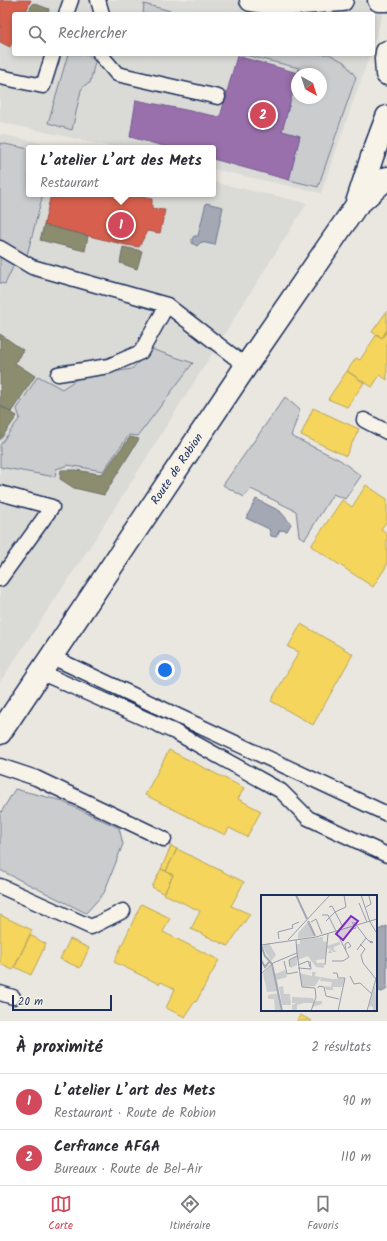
<!DOCTYPE html>
<html lang="fr">
<meta charset="utf-8">
<style>
:root{--surface:#fff;--page:#f7f7f7;--text:#2b2b33;--muted:#7c7c81;--line:#e1e1e2;--accent:#d1495b}
body{margin:0;font-family:Kalam,sans-serif;background:var(--page);color:var(--text)}
.compass{position:absolute;left:291px;top:68px;width:36px;height:36px;border-radius:50%;background:var(--surface);box-shadow:0 2px 6px #0003;rotate:141deg}
.scale{position:absolute;left:12px;bottom:10px;width:100px;box-sizing:border-box;padding-left:4px;border:2px solid #1b2f5e;border-top:0;font-size:11px;line-height:14px;white-space:nowrap;color:#1b2f5e;-webkit-text-stroke:3px #f7f3e8;paint-order:stroke}
.you{position:absolute;left:165px;top:670px;width:14px;height:14px;margin:-10px;border:3px solid #fff;border-radius:50%;background:#1a73e8;box-shadow:0 0 0 6px #1a73e833}
.badge{display:grid;place-items:center;width:26px;height:26px;border-radius:50%;background:var(--accent);color:#fff;font-size:13px;font-weight:700}
.pin{position:absolute;translate:-50% -50%;border:2px solid #fff;box-shadow:0 1px 4px #0006}
.popup{position:absolute;left:26px;top:145px;width:190px;height:52px;box-sizing:border-box;display:grid;place-content:center;border-radius:4px;background:var(--surface);filter:drop-shadow(0 1px 3px #0005);font-size:13px;white-space:nowrap;color:var(--muted)}
.popup b{font-size:15px;color:var(--text)}
.popup::after{content:'';position:absolute;left:50%;top:100%;margin-left:-8px;border:8px solid transparent;border-top-color:var(--surface)}
.list{margin:0;padding:0;list-style:none}
h2{display:flex;justify-content:space-between;align-items:center;height:52px;margin:0;padding:0 16px;font-size:17px}
h2 small{font-size:13px;font-weight:400;color:var(--muted)}
.list li{display:grid;grid-template-columns:26px 1fr auto;gap:12px;align-items:center;box-sizing:border-box;height:56px;padding:0 16px;border-top:1px solid var(--line)}
.list b{display:block;font-size:15px;white-space:nowrap}
.list p{margin:0;font-size:13px;white-space:nowrap;color:var(--muted)}
.list em{font-size:13px;font-style:normal;color:var(--muted)}
.icon{flex:none;width:22px;height:22px;fill:none;stroke:currentColor;stroke-width:2;stroke-linecap:round;stroke-linejoin:round}
.map{position:relative;flex:none;width:387px;height:1021px;overflow:hidden}
.search{position:absolute;background:var(--surface);box-shadow:0 2px 6px #0003;left:12px;right:12px;top:12px;height:44px;display:flex;align-items:center;gap:10px;box-sizing:border-box;padding:0 14px;border-radius:4px;color:var(--muted);font-size:15px}
.sheet{height:164px;background:var(--surface)}
nav{display:flex;justify-content:space-around;align-items:center;box-sizing:border-box;height:56px;border-top:1px solid var(--line);background:var(--surface);font-size:11px;color:var(--muted)}
nav a{display:grid;justify-items:center;gap:2px}
nav .on{color:var(--accent)}
.map>svg:first-child{display:block}
</style>
<div class="map">
<svg width="387" height="1021" viewBox="0 0 387 1021">
<rect width="100%" height="100%" fill="#eae7e0"/>
<filter id="ink" filterUnits="userSpaceOnUse"><feTurbulence type="fractalNoise" baseFrequency=".025" numOctaves="2"/><feDisplacementMap in="SourceGraphic" scale="8" xChannelSelector="R" yChannelSelector="G"/><feConvolveMatrix kernelMatrix="1 2 1 2 8 2 1 2 1" color-interpolation-filters="sRGB"/></filter>
<g filter="url(#ink)">
<!-- built -->
<path fill="#dadad6" fill-rule="evenodd" d="M0,0h387v2l-14,42v-30h-359v40h356l-49,139 -108,-24v-21h-96l-117,-26zM297,74h24v24h-24z
M0,134l63,14h-34v46h184v-12l94,21 -210,333 -97,146z"/>
<!-- green -->
<path fill="#cbcccd" stroke="#737e96" d="M144,4l38,10h-39z
M68,54h20l7,8 -5,21 -5,2 -4,5 -9,40 -24,-7z
M241,54h88l15,8 12,15 -38,110 -29,-7 11,-44 -18,-5 15,-54v21h24v-24h-23l1,-6z
M0,143l29,6v45h14l-16,61 -27,-15z
M0,257l14,8 -9,19 -5,-1z
M151,349l42,14 -55,73 -9,-1 -26,36 -35,-6 -12,4 -1,8 -55,-10v-22l20,-27 -3,-9 21,-33 24,13 18,-12 52,-8z
M285,397l15,13 -9,26 49,24 21,16 -16,23 -12,-5 -28,45 -6,-3 -3,-25 -45,-22 -7,8 -21,-12z
M15,789l44,11 60,28 4,16 -19,49 -18,20 -86,-43v-56z"/>
<!-- water -->
<path fill="#a3a8b4" stroke="#6d7892" d="M206,203l17,4 -8,38 -14,-3 -4,4 -5,-3v-4l2,-3h4z
M256,499l24,12 11,13 -4,7 -7,-1 -4,7 -5,-1 -2,-7 -23,-11z
M387,926v63l-5,3 -6,-2v-59z"/>
<!-- homes -->
<path fill="#f6d55c" stroke="#b4a35d" d="M387,311v19l-5,8 -10,-6z
M387,330v50l-7,-5 -8,12 -25,-16 9,-13 4,2 17,-26 5,4z
M347,371l17,12 -17,24 -19,-8z
M313,408l46,21 -13,27 -45,-21z
M366,485l21,14v22l-6,8 6,4v32l-14,22 -62,-41 31,-46 10,7z
M301,624l52,30 -40,71 -42,-24 28,-49 -11,-5z
M169,750l75,38 -6,11 23,12 -14,26 -18,-9 -4,7 -80,-40z
M171,846l6,3 -11,22 -5,-2z
M177,849l67,33 -13,24 19,8 -22,32 -37,-17 9,-18 -36,-17 9,-19 -7,-4z
M161,869l12,6 -9,19 -12,-7z
M141,904l29,14 -7,14 56,28 -23,42 -1,-1 -10,16 -19,-9 9,-19 -14,-7 -2,2 -45,-22z
M0,915l32,15 -19,40 -13,-6z
M30,935l16,9 -15,31 -16,-8z
M70,939l19,9 -9,20 -20,-9z
M300,1015l12,6h-15z"/>
<!-- shops -->
<path fill="#d6604d" stroke="#9e5152" d="M0,0h31l-6,14h-11v24l-4,9 -10,-5z
M51,194h80l21,5v10l13,1 -5,23 -13,-2 -8,16 -13,-2 -82,-20z"/>
<!-- offices -->
<path fill="#9970ab" stroke="#735c94" d="M237,56l61,17 -16,58 18,5 -11,44 -76,-21v-11h-42l-41,-11 6,-37 84,17z"/>
<!-- industry -->
<path fill="#8c8c6e" stroke="#6a7069" d="M33,3l16,6 -1,5h-21z
M44,225l44,11 -3,15 -45,-11z
M123,247l19,4 -5,18 -17,-6z
M0,334l23,16 -8,13 20,13 -24,36 -11,-7z
M0,406l17,10 -17,24z
M130,437l9,2 -35,56 -30,-7 -14,-9 1,-9h15l23,4 4,-1z"/>
<g fill="none" stroke-linecap="round" stroke-linejoin="round">
<!-- lane casing -->
<g stroke="#1b2f5e" stroke-width="17">
<path id="lane" d="M98,0l4,14
M66,14l5,-14
M100,54l17,20 101,23
M0,77l43,9 10,-32
M0,248l32,19 135,38 79,61
M58,374l51,-8 32,-14 26,-47
M364,420l23,12
M0,493l52,14 -52,72
M52,657l335,157
M42,673l133,59 106,59 27,27 79,37
M0,766l36,12 128,61
M0,886l91,41 32,-16
M0,993l13,4"/>
</g>
<!-- street casing -->
<g stroke="#1b2f5e" stroke-width="25">
<path id="street" d="M251,0l18,3 21,1 52,-4
M379,0h8"/>
</g>
<!-- secondary casing -->
<g stroke="#1b2f5e" stroke-width="25">
<path id="secondary" d="M387,52l-1,7 1,15
M356,206l16,-49 15,-40
M0,733l246,-367 110,-160 31,-28"/>
</g>
<!-- lane -->
<use href="#lane" stroke="#f7f3e8" stroke-width="14"/>
<!-- street -->
<use href="#street" stroke="#f7f3e8" stroke-width="22"/>
<!-- secondary -->
<use href="#secondary" stroke="#f7f3e8" stroke-width="22"/>
</g>
</g>
<g text-anchor="middle" dominant-baseline="central" stroke-width="4" stroke-linejoin="round" paint-order="stroke">
<!-- street labels -->
<g font-size="12" fill="#1b2f5e" stroke="#f7f3e8">
<text transform="translate(177 469) rotate(-56)">Route de Robion</text>
</g>
</g>
<!-- overview -->
<g transform="translate(261 895)">
<rect width="116" height="116" fill="#eae7e0"/>
<path d="M47,27l7,14 -17,3v-6zM74,40l7,11 -1,-2 -7,3v3l3,2h-4l-3,-4 2,5h-4l2,-4 -3,-1 -2,11 -9,1 1,3h7v5l-8,-1 -8,-11 -11,4v5l-6,3 -2,-8 8,-4 -1,-12h4v-4l23,-3v4l4,1v4l12,-4zM8,48l7,12 -5,6 -9,-15zM11,69l3,10 10,-4 2,7 -10,3 2,11 -12,1 -4,-18zM51,77h4l-1,4 6,1 -6,9 -13,1 -3,-14 13,3zM60,82l11,2h13l-3,8h-9v3h-7l-1,-4 6,1 1,-5 -12,-1zM114,90l2,26h-4v-4l-4,-1zM22,91l1,8h6l1,11h-9l-3,-18zM18,98l2,18h-6l-1,-12h-6v-4zM31,102l21,1 1,3h8v3l-10,3 1,-4h-9l-7,2v6h-5v-6l4,-2h-4z" fill="#cbcccd"/>
<path fill="none" stroke="#a3a8b4" stroke-width="2" d="M35,0l11,24M47,26l7,15M0,50l4,11 7,8M0,65l4,7 5,-6M11,69l10,47"/>
<path fill="none" stroke="#979dac" stroke-width="1" d="M100,0l9,27 6,10M98,8l8,19M68,12l3,-1 11,21M105,12l5,-3 -2,-8M61,20h6l8,16M65,26l9,-9 11,-5 -2,-12M50,27l5,-3 6,15M93,27l12,16 5,5 2,-1 -4,-1M90,37l-1,-2 6,-2 -4,-6M18,44l-1,-7 15,-4 -1,-3 7,-3M27,45l42,-45M99,49l5,5 -4,6 2,8 13,16M0,50l55,-8 61,-18M85,55l-1,-6 3,-2 3,4 -3,2M96,55l9,-12M36,58l5,34 13,1 1,9 -5,14M23,66l3,13 11,-2M71,66h11l6,-4 -12,-24M37,70l10,-4 2,6M64,70l3,-31M29,72l-1,-7 8,-4M37,73l13,1 -1,-8M72,78h4l1,5h7l-7,33M0,79l12,-11 24,-10 -1,-13M89,81l4,8 6,-1 12,11M57,93l1,-2 5,1 2,9 13,3M106,116l10,-36"/>
<path fill="#7b2cbf" fill-opacity="0.15" stroke="#7b2cbf" stroke-width="2" d="M90,21l7,5 -15,19 -7,-6z"/>
<rect width="116" height="116" fill="none" stroke="#1b2f5e" stroke-width="2"/>
</g>
</svg>
<svg class="compass" viewBox="-18 -18 36 36"><path d="M0-13l5 13h-10z" fill="#e53935"/><path d="M0 13l5-13h-10z" fill="#7c7c81"/></svg>
<div class="scale">20 m</div>
<div class="you"></div>
<div class="pin badge" style="left:121px;top:225px">1</div>
<div class="popup"><b>L’atelier L’art des Mets</b>Restaurant</div>
<div class="pin badge" style="left:263px;top:115px">2</div>
<div class="search"><svg class="icon" aria-label="search" viewBox="0 0 24 24"><circle cx="10" cy="10" r="6"/><path d="M15 15l6 6"/></svg>Rechercher</div>
</div>
<section class="sheet">
<h2>À proximité<small>2 résultats</small></h2>
<ul class="list">
<li><span class="badge">1</span><div><b>L’atelier L’art des Mets</b><p>Restaurant · Route de Robion</p></div><em>90 m</em></li>
<li><span class="badge">2</span><div><b>Cerfrance AFGA</b><p>Bureaux · Route de Bel-Air</p></div><em>110 m</em></li>
</ul>
</section>
<nav>
<a class="on"><svg class="icon" aria-label="map" viewBox="0 0 24 24"><path d="M3 6l6-2 6 2 6-2v14l-6 2-6-2-6 2zM9 4v14M15 6v14"/></svg>Carte</a>
<a><svg class="icon" aria-label="directions" viewBox="0 0 24 24"><path d="M12 3l9 9-9 9-9-9zM9 14v-3h6M13 9l2 2-2 2"/></svg>Itinéraire</a>
<a><svg class="icon" aria-label="saved" viewBox="0 0 24 24"><path d="M7 4h10v16l-5-4-5 4z"/></svg>Favoris</a>
</nav>
